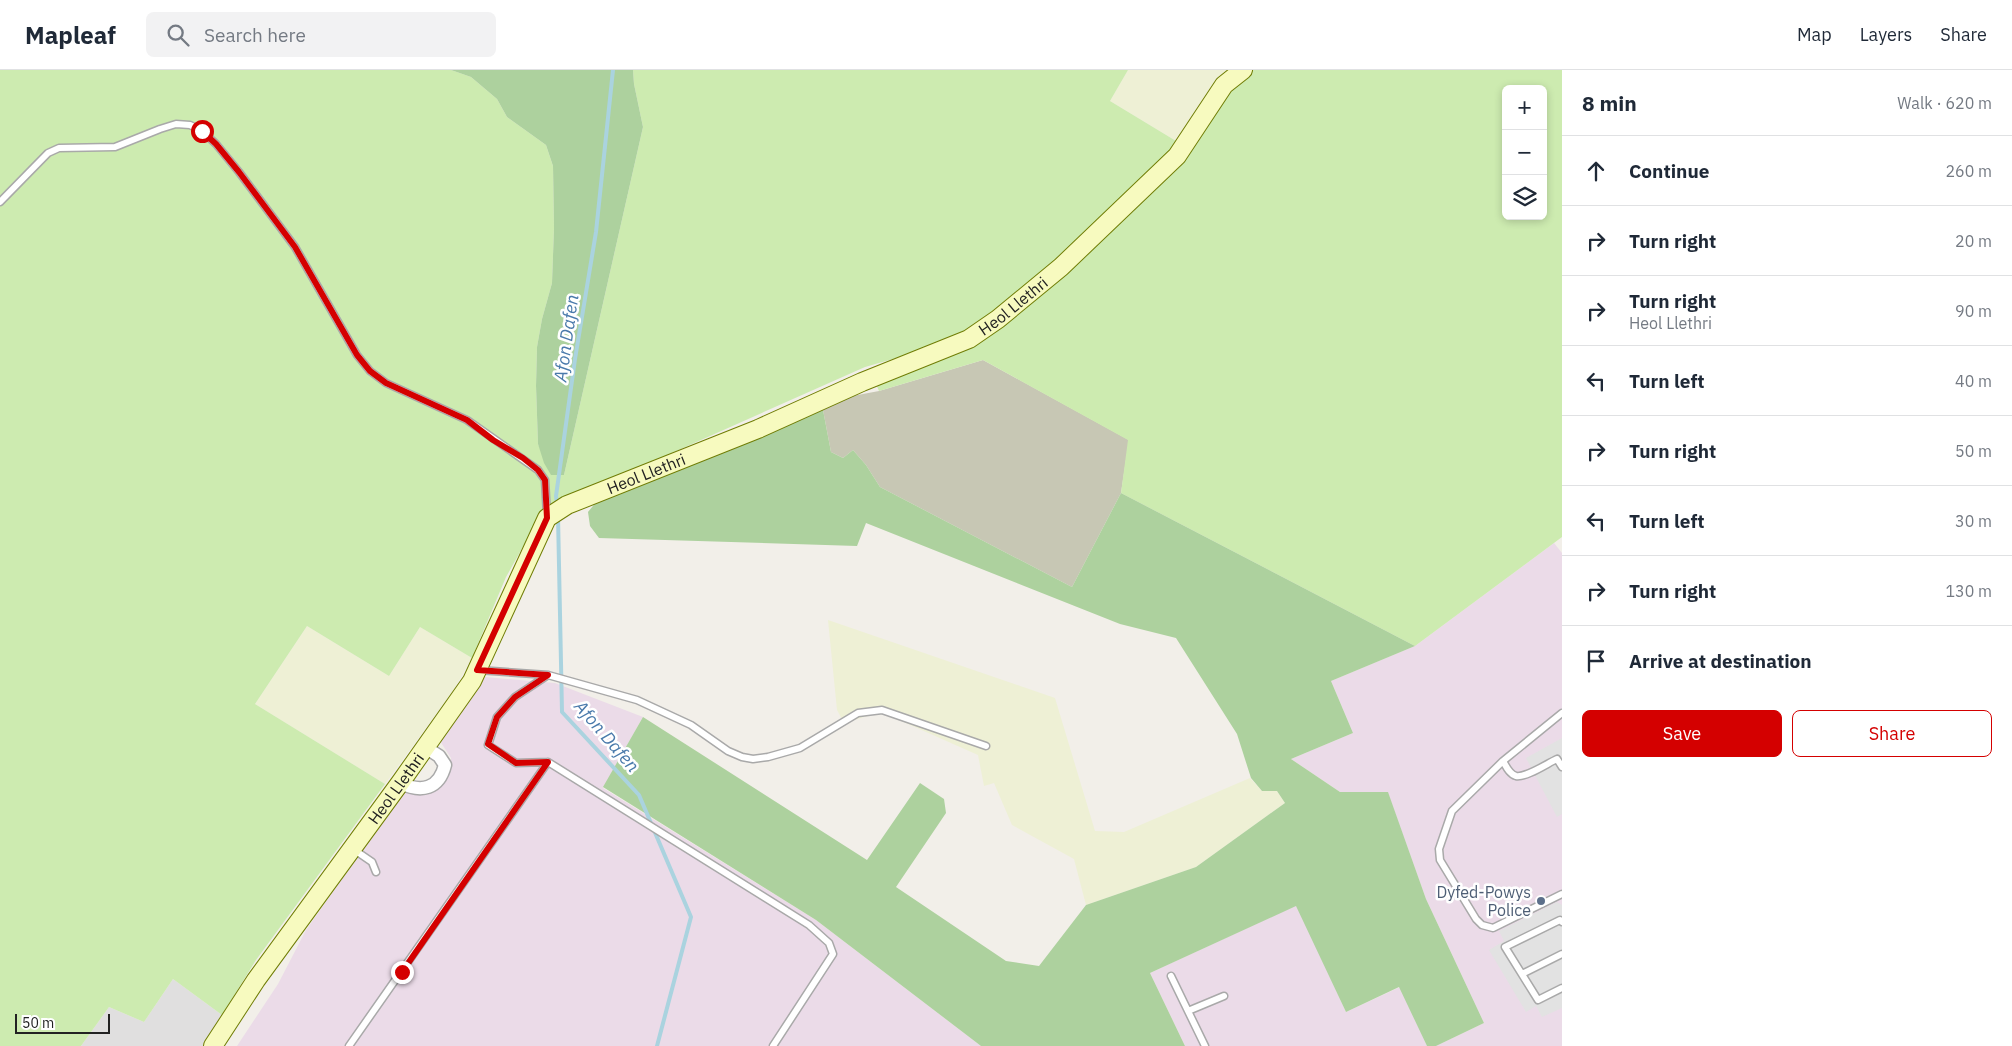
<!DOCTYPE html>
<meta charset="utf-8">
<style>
:root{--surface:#fff;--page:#f2f2f3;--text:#1f2937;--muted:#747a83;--line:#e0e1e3;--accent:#d40000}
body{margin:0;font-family:"IBM Plex Sans",sans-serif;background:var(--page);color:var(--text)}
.controls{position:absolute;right:15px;top:15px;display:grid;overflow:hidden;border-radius:8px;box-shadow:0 2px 8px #0003}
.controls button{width:45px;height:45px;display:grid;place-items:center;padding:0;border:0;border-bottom:1px solid var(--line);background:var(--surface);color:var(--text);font:25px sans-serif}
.scale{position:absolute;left:15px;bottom:12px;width:95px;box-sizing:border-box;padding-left:5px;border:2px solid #222;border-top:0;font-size:14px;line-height:18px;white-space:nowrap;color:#222;-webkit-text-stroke:4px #fff;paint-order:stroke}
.stop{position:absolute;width:15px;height:15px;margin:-11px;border:4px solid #d40000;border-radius:50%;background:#fff}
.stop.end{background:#d40000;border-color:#fff;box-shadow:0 1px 5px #0008}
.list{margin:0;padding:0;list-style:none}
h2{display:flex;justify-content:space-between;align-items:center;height:65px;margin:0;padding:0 20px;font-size:21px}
h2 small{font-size:16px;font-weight:400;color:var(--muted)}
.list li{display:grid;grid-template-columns:32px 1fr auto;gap:15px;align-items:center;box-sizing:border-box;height:70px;padding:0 20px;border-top:1px solid var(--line)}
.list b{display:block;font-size:19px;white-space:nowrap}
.list p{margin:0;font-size:16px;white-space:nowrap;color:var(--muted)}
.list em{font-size:16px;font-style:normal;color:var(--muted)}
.actions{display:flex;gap:10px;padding:15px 20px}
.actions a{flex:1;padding:11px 0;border:1px solid var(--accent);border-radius:8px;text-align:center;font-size:18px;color:var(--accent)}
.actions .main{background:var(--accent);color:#fff}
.icon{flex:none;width:28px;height:28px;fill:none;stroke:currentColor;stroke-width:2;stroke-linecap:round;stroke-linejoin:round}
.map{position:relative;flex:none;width:1562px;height:976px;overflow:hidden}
header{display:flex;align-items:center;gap:30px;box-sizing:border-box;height:70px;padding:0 25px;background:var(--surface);border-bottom:1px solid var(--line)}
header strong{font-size:24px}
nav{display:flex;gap:28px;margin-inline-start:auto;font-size:18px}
.search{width:350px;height:45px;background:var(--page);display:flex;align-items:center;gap:12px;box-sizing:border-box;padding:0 18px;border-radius:8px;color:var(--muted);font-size:19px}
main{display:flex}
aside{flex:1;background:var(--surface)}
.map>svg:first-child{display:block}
</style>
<header>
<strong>Mapleaf</strong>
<div class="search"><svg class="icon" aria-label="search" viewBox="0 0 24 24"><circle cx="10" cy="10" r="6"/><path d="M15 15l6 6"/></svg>Search here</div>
<nav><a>Map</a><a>Layers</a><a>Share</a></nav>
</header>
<main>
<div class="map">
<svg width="1562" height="976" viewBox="0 0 1562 976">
<rect width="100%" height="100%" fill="#f2efe9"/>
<!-- residential -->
<path fill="#e0dfdf" d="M173,909l49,36 -18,31h-123l28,-39 35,15z"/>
<!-- industrial -->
<path fill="#ebdbe8" d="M1554,473l8,10v493h-126l48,-23 -58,-124 -38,-106 -48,-1 -49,-33 62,-26 -22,-52 84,-35z
M485,607l70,6 88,34 -40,71 213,132 165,126h-744l41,-62 28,-54 98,-139 19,3 16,-5 10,-13 2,-18 -11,-17z
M1297,835l49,107 54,-25 27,59h-242l-35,-73z"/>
<!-- construction -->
<path fill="#c7c7b4" d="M983,290l146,80 -8,53 -49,94 -192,-100 -14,-22 -13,-15 -10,8 -12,-6 -8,-42 24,-13 32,-6z"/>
<!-- farmland -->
<path fill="#eef0d5" d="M1128,0h106l-53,74 -71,-43z
M828,550l227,78 40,133 29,1 126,-54 12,13h15l8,12 -89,64 -110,38 -12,-46 -62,-34 -18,-42 -10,3 -6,-31 -97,-43 -37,11 -7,-13z
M307,556l82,50 31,-49 52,31 -19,33 -68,93 -130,-80z"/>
<!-- grass -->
<path fill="#cdebb0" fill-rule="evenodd" d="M0,0h451l20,7 26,22 10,18 39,28 7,21 1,62 -2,55 -10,36 -5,28 -1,39 2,58 13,30 13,1 79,-348 -9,-43 -1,-14h495l-18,31 71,43 -182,169 -32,18 -46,20 -56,16 -245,109 -82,44 -32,57 -34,81 -52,-31 -31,49 -82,-50 -52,78 130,80 -129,176 -34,55 -49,-36 -29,43 -35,-15 -28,39h-81z
M1243,0h319v467l-147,109 -294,-153 7,-53 -145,-80 -104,31 -6,-14 96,-38 208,-183zM1506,19h37v127h-37z"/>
<!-- forest -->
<path fill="#add19e" d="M451,0h182l1,14 9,43 -79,348h-13l-7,-12 -6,-19 -2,-58 1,-39 5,-28 10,-36 2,-55 -1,-62 -7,-21 -39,-28 -10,-18 -26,-22z
M847,327l-24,13 8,42 12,6 10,-8 13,15 14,22 192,100 49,-94 294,153 -84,35 22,52 -62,26 49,33h48l38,107 58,124 -48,23h-9l-28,-59 -53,25 -50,-106 -146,67 35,73h-204l-165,-126 -213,-133 40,-70 224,143 53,-77 24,16 2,14 -50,74 110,74 33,5 47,-61 110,-38 89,-64 -8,-12h-15l-11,-13 -14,-44 -61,-96 -56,-14 -254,-101 -9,23 -258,-8 -9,-12 -2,-14 9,-11z"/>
<!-- parking -->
<path fill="#e2e2e2" d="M1562,668v76l-5,3 -31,-59z
M1557,832l5,3v103l-20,9 -6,-11 -10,6 -37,-62 15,-9 -5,-10z"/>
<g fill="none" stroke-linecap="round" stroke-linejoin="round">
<!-- stream -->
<path stroke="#aad3df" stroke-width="4" d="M557,434l-1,-8 19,-137 21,-127 17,-162
M558,446l4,196 77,83 52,122 -34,129"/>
<!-- lane casing -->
<g stroke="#a9a9a9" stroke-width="9">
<path id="lane" d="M0,132l48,-49 11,-5 56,-1 45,-18 16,-5 14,1 12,6 14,13 23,28 56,75 62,108 13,16 16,12 81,37 71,50 7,10 2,35
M478,600l70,5 89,25 54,25 37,26 14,6 11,2 15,-2 32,-9 58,-35 24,-3 104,36
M548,605l-33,22 -18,20 -9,28 28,18 32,-1 261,163 20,18 4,11 -60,92
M1562,643l-59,48 -51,50 -13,38 1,11 36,59 6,6 11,3 69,-34
M1503,691c3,5 6,13 13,15 10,2 32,-13 41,-17l5,8
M353,779l19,13 4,10
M1562,852l-2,-2 -55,27 33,53 24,-12
M1522,904l40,-20
M1171,906l34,70
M1188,941l36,-15
M349,976l199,-284"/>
</g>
<!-- street casing -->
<g stroke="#a9a9a9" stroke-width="15">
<path id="street" d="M400,713c22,10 39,6 45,-18l-6,-9 -14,-9"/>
</g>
<!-- secondary casing -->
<g stroke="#707d05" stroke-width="20">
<g id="secondary">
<path id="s1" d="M213,976l43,-66 144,-197 72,-102 75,-163 20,-13 191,-76 104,-47 107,-43 29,-20 63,-52 116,-111 47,-71 19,-15"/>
</g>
</g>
<!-- lane -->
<use href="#lane" stroke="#fff" stroke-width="6"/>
<!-- street -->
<use href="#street" stroke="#fff" stroke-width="12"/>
<!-- secondary -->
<use href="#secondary" stroke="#f7fabf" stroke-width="18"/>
</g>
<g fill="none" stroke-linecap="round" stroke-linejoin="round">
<!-- route -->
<path stroke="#d40000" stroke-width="6" d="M202,61l14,13 23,28 56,75 62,108 13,16 16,12 81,37 26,20 30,18 15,12 7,10 2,38 -70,152 71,5 -33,22 -18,20 -9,27 28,19 32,-1 -146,210"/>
</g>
<!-- markers -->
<circle fill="#5c6f8a" stroke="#fff" stroke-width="2" cx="1541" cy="831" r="5"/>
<g text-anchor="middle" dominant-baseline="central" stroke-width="5" stroke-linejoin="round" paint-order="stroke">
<!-- street labels -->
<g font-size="16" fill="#222" stroke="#fff">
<text stroke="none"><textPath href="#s1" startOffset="1141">Heol Llethri</textPath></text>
<text stroke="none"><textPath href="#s1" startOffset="736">Heol Llethri</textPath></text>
<text stroke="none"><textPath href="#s1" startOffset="316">Heol Llethri</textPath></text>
</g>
<!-- service labels -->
<g font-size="16" fill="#4e5e75" stroke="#fff" text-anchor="end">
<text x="1531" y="822">Dyfed-Powys<tspan x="1531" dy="18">Police</tspan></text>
</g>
<!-- water labels -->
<g font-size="18" font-style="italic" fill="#4a7aab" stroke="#fff">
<text transform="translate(566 268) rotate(-82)">Afon Dafen</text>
<text transform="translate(607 666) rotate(49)">Afon Dafen</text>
</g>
</g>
</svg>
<div class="controls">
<button>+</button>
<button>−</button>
<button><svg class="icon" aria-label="layers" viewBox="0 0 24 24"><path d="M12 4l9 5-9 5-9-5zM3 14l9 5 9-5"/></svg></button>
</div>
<div class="scale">50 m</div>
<div class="stop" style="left:202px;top:61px"></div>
<div class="stop end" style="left:402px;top:902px"></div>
</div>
<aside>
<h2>8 min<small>Walk · 620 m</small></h2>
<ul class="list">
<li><svg class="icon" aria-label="ahead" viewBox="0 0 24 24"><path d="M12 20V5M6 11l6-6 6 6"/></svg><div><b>Continue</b></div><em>260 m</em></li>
<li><svg class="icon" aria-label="right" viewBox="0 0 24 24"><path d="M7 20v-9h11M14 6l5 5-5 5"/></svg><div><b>Turn right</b></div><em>20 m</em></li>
<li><svg class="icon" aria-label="right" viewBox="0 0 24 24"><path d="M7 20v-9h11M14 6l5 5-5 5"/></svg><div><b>Turn right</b><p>Heol Llethri</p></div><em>90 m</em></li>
<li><svg class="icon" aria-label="left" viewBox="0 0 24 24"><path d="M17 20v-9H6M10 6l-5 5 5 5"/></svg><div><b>Turn left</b></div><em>40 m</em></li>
<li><svg class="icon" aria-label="right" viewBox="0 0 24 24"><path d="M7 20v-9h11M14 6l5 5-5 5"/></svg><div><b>Turn right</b></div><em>50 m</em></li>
<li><svg class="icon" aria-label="left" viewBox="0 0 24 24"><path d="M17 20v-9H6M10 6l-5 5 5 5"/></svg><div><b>Turn left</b></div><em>30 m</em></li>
<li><svg class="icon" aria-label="right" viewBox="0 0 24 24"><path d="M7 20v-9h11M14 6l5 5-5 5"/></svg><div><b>Turn right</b></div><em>130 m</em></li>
<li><svg class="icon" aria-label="arrive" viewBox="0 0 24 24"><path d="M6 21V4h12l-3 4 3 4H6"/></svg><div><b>Arrive at destination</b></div></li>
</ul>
<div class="actions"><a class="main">Save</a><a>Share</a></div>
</aside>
</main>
